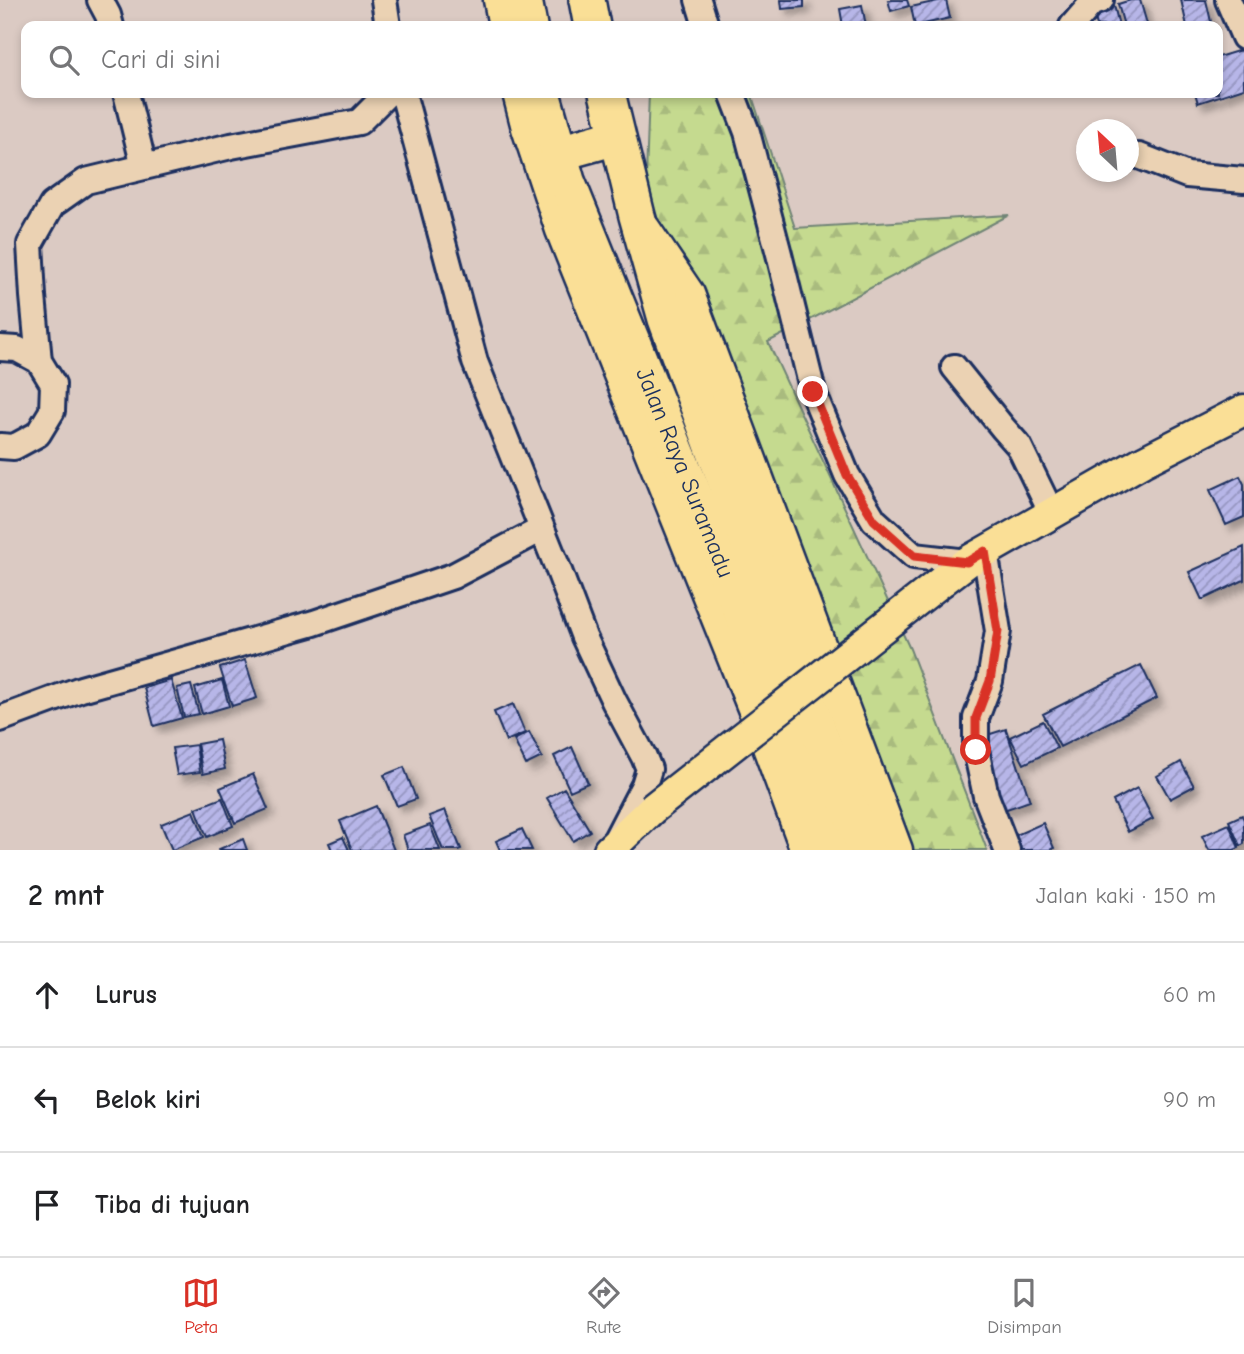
<!DOCTYPE html>
<html lang="id">
<meta charset="utf-8">
<style>
:root{--surface:#fff;--page:#f2f2f2;--text:#202124;--muted:#757577;--line:#e0e0e0;--accent:#d93025}
body{margin:0;font-family:"Comic Neue",sans-serif;background:var(--page);color:var(--text)}
.compass{position:absolute;left:1076px;top:119px;width:63px;height:63px;border-radius:50%;background:var(--surface);box-shadow:0 4px 10px #0003;rotate:334deg}
.stop{position:absolute;width:21px;height:21px;margin:-16px;border:5px solid #d93025;border-radius:50%;background:#fff}
.stop.end{background:#d93025;border-color:#fff;box-shadow:0 2px 7px #0008}
.list{margin:0;padding:0;list-style:none}
h2{display:flex;justify-content:space-between;align-items:center;height:91px;margin:0;padding:0 28px;font-size:30px}
h2 small{font-size:23px;font-weight:400;color:var(--muted)}
.list li{display:grid;grid-template-columns:46px 1fr auto;gap:21px;align-items:center;box-sizing:border-box;height:105px;padding:0 28px;border-top:2px solid var(--line)}
.list b{display:block;font-size:26px;white-space:nowrap}
.list em{font-size:23px;font-style:normal;color:var(--muted)}
.icon{flex:none;width:38px;height:38px;fill:none;stroke:currentColor;stroke-width:2;stroke-linecap:round;stroke-linejoin:round}
.map{position:relative;flex:none;width:1244px;height:850px;overflow:hidden}
.search{position:absolute;background:var(--surface);box-shadow:0 4px 10px #0003;left:21px;right:21px;top:21px;height:77px;display:flex;align-items:center;gap:18px;box-sizing:border-box;padding:0 24px;border-radius:14px;color:var(--muted);font-size:26px}
.sheet{height:406px;background:var(--surface)}
nav{display:flex;justify-content:space-around;align-items:center;box-sizing:border-box;height:98px;border-top:2px solid var(--line);background:var(--surface);font-size:19px;color:var(--muted)}
nav a{display:grid;justify-items:center;gap:4px}
nav .on{color:var(--accent)}
.map>svg:first-child{display:block}
</style>
<div class="map">
<svg width="1244" height="850" viewBox="0 0 1244 850">
<defs>
<pattern id="forest-firs" width="22" height="20" patternUnits="userSpaceOnUse" patternTransform="scale(1.75)"><rect width="22" height="20" fill="#c5da8f"/><path d="M5 1l3.5 6h-7zM16 11l3.5 6h-7z" fill="#a9bb7e"/></pattern>
<pattern id="building-hatch" width="6" height="6" patternUnits="userSpaceOnUse" patternTransform="scale(1.75)"><rect width="6" height="6" fill="#b7b6e8"/><path d="M-1 1l2-2M0 6l6-6M5 7l2-2" fill="none" stroke="#9494bf"/></pattern>
<filter id="shadow"><feDropShadow dx="6" dy="6" stdDeviation="3.5" flood-color="#0004"/></filter>
</defs>
<rect width="100%" height="100%" fill="#dbcac3"/>
<filter id="ink" filterUnits="userSpaceOnUse"><feTurbulence type="fractalNoise" baseFrequency=".0143" numOctaves="2"/><feDisplacementMap in="SourceGraphic" scale="14" xChannelSelector="R" yChannelSelector="G"/><feConvolveMatrix kernelMatrix="1 2 1 2 8 2 1 2 1" color-interpolation-filters="sRGB"/></filter>
<g filter="url(#ink)">
<!-- forest -->
<path fill="url(#forest-firs)" stroke="#708476" stroke-width="2" d="M649,93h102l44,135 214,-13 -241,127 142,307 77,201h-78l-244,-590 -19,-83z"/>
<!-- building -->
<path fill="url(#building-hatch)" stroke="#1b2f5e" stroke-width="2" filter="url(#shadow)" d="M781,0h23v7l-22,2z
M888,0h19l2,6 -18,5z
M942,0h4l4,18 -35,8 -4,-19z
M1131,0h9l7,24 -9,2h-14l-6,-22z
M1181,0h25l6,26h-25z
M862,5l4,21h-23l-3,-17z
M1114,5l5,21h-22l-4,-17z
M1244,49v39l-46,15 -3,-10h23v-36z
M1240,476l4,8v33l-18,8 -16,-35z
M1244,547v33l-42,20 -13,-28z
M245,660l12,38 -25,8 -12,-38z
M1141,665l16,33 -97,49 -17,-33z
M171,680l11,38 -28,8 -10,-38z
M222,680l7,26 -27,8 -7,-26z
M191,685l8,29 -15,3 -7,-29z
M513,704l12,29 -19,8 -12,-29z
M1043,721l14,27 -33,16 -14,-27z
M1006,729l24,72 -29,10 -23,-73z
M529,732l13,25 -16,8 -12,-25z
M219,740l6,29 -22,5 -6,-30z
M196,745l4,27 -23,3 -5,-27z
M572,747l16,36 -18,8 -16,-35z
M1181,762l13,24 -24,13 -13,-23z
M404,767l12,32 -19,7 -13,-31z
M253,774l15,35 -33,14 -15,-35z
M564,788l26,43 -17,10 -26,-43z
M1137,788l16,31 -25,13 -15,-31z
M222,798l11,28 -26,11 -11,-29z
M376,806l18,44h-42l-12,-29z
M445,810l16,39 -3,1h-15l-14,-34z
M194,811l10,26 -32,13 -11,-26z
M1242,815l2,5v24l-4,2 -11,-25z
M1043,823l11,25 -4,2h-29l-7,-14z
M1229,824l10,24 -5,2h-25l-7,-14z
M430,825l10,25h-32l-5,-15z
M522,829l10,21h-32l-4,-9z
M343,837l6,13h-17l-3,-7z
M243,839l4,11h-27l-1,-1z"/>
<g fill="none" stroke-linecap="round" stroke-linejoin="round">
<!-- minor casing -->
<g stroke="#1b2f5e" stroke-width="30">
<path id="minor" d="M100,0l8,15 3,11
M384,0l4,26
M698,0l8,26
M1228,0l16,37
M1072,26l20,-23 9,-3
M126,93l18,74
M403,93l72,269 84,209 25,66 30,64 30,56 5,12 -5,16 -27,52
M732,93l15,39 32,122 34,138 34,83 27,45 40,36 53,6
M1139,156l48,19 57,5
M0,348l17,1 22,12 14,23 -1,27 -14,23 -24,13 -14,-1
M39,361l-6,-65 -3,-52 22,-39 34,-24 145,-35 128,-24 29,-29
M954,367l49,61 16,18 33,68
M985,551l13,80 -8,50 -14,37v32l10,46 21,54
M0,719l81,-30 233,-66 139,-47 89,-47"/>
</g>
<!-- major casing -->
<g stroke="#1b2f5e" stroke-width="35">
<path id="major" d="M499,0l5,26
M518,93l9,35 34,102 200,498 45,122
M645,229l44,65 208,556
M942,581l25,-19 175,-100 102,-52
M609,850l43,-41"/>
</g>
<!-- highway casing -->
<g stroke="#1b2f5e" stroke-width="40">
<g id="highway">
<path d="M524,0l5,26"/>
<path d="M587,0l5,26"/>
<path id="s1" d="M542,93l25,88 199,491 69,178"/>
<path d="M607,93l30,123 29,103 27,74 130,350 43,107"/>
<path d="M559,153l58,-16"/>
</g>
</g>
<!-- minor -->
<use href="#minor" stroke="#ebd2b3" stroke-width="24"/>
<!-- major -->
<use href="#major" stroke="#fadf96" stroke-width="30"/>
<!-- highway -->
<use href="#highway" stroke="#fadf96" stroke-width="35"/>
<!-- major-bridge casing -->
<g stroke="#1b2f5e" stroke-width="35" stroke-linecap="butt">
<path id="major-bridge" d="M652,809l290,-228"/>
</g>
<!-- major-bridge -->
<use href="#major-bridge" stroke="#fadf96" stroke-width="30"/>
</g>
</g>
<g fill="none" stroke-linecap="round" stroke-linejoin="round" filter="url(#ink)">
<!-- route -->
<path stroke="#d93025" stroke-width="9" d="M813,392l34,83 27,45 40,36 53,6 18,-11 13,80 -8,50 -14,37v32"/>
</g>
<g text-anchor="middle" dominant-baseline="central" stroke-width="6" stroke-linejoin="round" paint-order="stroke">
<!-- street labels -->
<g font-size="24" fill="#1b2f5e" stroke="#ebd2b3">
<text stroke="none"><textPath href="#s1" startOffset="406">Jalan Raya Suramadu</textPath></text>
</g>
</g>
</svg>
<svg class="compass" viewBox="-18 -18 36 36"><path d="M0-13l5 13h-10z" fill="#e53935"/><path d="M0 13l5-13h-10z" fill="#757577"/></svg>
<div class="stop" style="left:976px;top:750px"></div>
<div class="stop end" style="left:813px;top:392px"></div>
<div class="search"><svg class="icon" aria-label="search" viewBox="0 0 24 24"><circle cx="10" cy="10" r="6"/><path d="M15 15l6 6"/></svg>Cari di sini</div>
</div>
<section class="sheet">
<h2>2 mnt<small>Jalan kaki · 150 m</small></h2>
<ul class="list">
<li><svg class="icon" aria-label="ahead" viewBox="0 0 24 24"><path d="M12 20V5M6 11l6-6 6 6"/></svg><div><b>Lurus</b></div><em>60 m</em></li>
<li><svg class="icon" aria-label="left" viewBox="0 0 24 24"><path d="M17 20v-9H6M10 6l-5 5 5 5"/></svg><div><b>Belok kiri</b></div><em>90 m</em></li>
<li><svg class="icon" aria-label="arrive" viewBox="0 0 24 24"><path d="M6 21V4h12l-3 4 3 4H6"/></svg><div><b>Tiba di tujuan</b></div></li>
</ul>
</section>
<nav>
<a class="on"><svg class="icon" aria-label="map" viewBox="0 0 24 24"><path d="M3 6l6-2 6 2 6-2v14l-6 2-6-2-6 2zM9 4v14M15 6v14"/></svg>Peta</a>
<a><svg class="icon" aria-label="directions" viewBox="0 0 24 24"><path d="M12 3l9 9-9 9-9-9zM9 14v-3h6M13 9l2 2-2 2"/></svg>Rute</a>
<a><svg class="icon" aria-label="saved" viewBox="0 0 24 24"><path d="M7 4h10v16l-5-4-5 4z"/></svg>Disimpan</a>
</nav>
